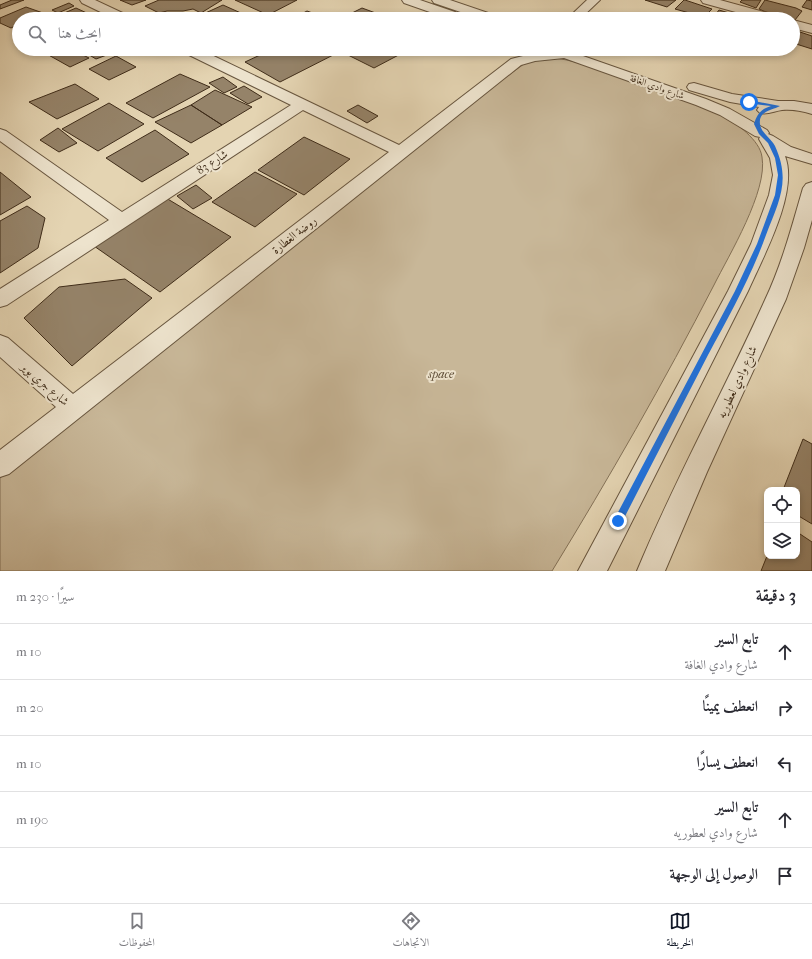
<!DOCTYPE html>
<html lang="ar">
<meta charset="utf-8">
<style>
:root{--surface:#fff;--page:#f2f2f3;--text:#2b2b33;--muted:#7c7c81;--line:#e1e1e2;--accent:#111827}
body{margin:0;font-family:"IM FELL French Canon",Amiri,serif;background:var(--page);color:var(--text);direction:rtl}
.controls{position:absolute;right:12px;bottom:12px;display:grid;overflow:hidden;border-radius:8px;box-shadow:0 2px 6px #0003}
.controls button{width:36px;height:36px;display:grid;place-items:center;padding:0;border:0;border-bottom:1px solid var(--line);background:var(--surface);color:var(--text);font:20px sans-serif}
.stop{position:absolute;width:12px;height:12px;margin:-9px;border:3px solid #1a73e8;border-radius:50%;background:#fff}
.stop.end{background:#1a73e8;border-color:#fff;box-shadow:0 1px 4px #0008}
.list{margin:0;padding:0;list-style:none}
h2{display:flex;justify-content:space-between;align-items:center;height:52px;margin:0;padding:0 16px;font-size:17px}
h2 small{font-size:13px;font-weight:400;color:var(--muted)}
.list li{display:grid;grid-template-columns:26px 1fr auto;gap:12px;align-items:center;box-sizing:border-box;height:56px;padding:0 16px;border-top:1px solid var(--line)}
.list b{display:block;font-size:15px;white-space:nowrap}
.list p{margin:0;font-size:13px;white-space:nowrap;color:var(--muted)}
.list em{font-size:13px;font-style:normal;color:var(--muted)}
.icon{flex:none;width:22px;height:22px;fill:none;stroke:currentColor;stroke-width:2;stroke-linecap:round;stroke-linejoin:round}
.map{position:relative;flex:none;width:812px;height:571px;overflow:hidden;direction:ltr}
.search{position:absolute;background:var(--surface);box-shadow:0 2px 6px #0003;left:12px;right:12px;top:12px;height:44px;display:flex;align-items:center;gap:10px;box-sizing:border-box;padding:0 14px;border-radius:22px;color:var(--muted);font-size:15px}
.sheet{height:332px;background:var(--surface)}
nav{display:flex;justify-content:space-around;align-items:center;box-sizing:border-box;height:56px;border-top:1px solid var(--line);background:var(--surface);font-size:11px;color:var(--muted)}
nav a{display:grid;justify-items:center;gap:2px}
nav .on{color:var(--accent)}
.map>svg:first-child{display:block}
</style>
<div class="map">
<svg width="812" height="571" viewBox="0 0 812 571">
<rect width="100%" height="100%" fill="#e4d4b2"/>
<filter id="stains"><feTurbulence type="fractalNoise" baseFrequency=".005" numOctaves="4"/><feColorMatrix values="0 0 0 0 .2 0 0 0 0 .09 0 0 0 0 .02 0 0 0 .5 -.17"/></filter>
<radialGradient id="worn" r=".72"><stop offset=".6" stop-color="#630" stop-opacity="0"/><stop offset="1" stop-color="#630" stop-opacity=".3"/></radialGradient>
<!-- green -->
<path fill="#c8b798" stroke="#847258" d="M555,58c31,4 68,20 98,30 22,8 48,15 69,27 14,8 38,25 40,42 6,34 -33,98 -48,128 -50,97 -105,193 -162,286h-552v-93l252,-206 159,-126 113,-82 10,-4z"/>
<!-- building -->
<path fill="#958369" stroke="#3f2c19" d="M12,0h12l-24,9v-4z
M120,0h26l-14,5z
M159,0h63l-21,13 -8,-4 -10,2h-16l-8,2 -14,-7z
M235,0h62l-29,15z
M645,0h31l-9,7z
M684,0h1l27,9 -8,8 -29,-8z
M742,0h19l-5,8 -16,-6z
M765,0l31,8 6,3 -7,9 -20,-4 -16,-7z
M807,0l5,1v9l-10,-3z
M69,3l5,3 -16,7 -6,-3z
M223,5l29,13 -46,1 -5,-4z
M26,7l17,6 -13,6h-11v5l-8,4 -11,-5v-5z
M76,8l15,7 -9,4h-10l-10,-5z
M362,8l30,11 -50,-1z
M719,10l30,9h-37z
M307,11l19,7 -34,1z
M179,15l6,3 -16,1z
M797,31l15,5v13l-19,-6v-6z
M55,49h16l18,9 -19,9 -25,-14z
M82,49h22l8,4 -16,6 -15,-9z
M273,49h68l2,1 -63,32 -35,-20z
M353,49h57l-36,19 -30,-15z
M116,56l20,11 -27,13 -20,-11z
M180,74l30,13 -57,31 -27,-15z
M223,77l14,10 -13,6 -15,-10z
M75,84l24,15 -42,20 -28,-17z
M244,86l18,11 -14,7 -18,-11z
M215,90l37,17 -30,18 -31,-20z
M109,103l35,21 -46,27 -36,-22z
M191,105l31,20 -31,18 -36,-21z
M358,105l20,11 -11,7 -20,-12z
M58,128l19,15 -18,9 -19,-12z
M155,130l34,24 -47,28 -36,-24z
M304,137l46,22 -46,36 -46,-25z
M0,172l31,25 -31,18z
M255,172l42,22 -42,33 -43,-25z
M196,185l16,13 -19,11 -16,-13z
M166,198l65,39 -71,55 -66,-46z
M27,206l18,12 -7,30 -38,25v-52z
M125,279l27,19 -80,68 -48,-48 35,-31z
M803,439l9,5v80l-15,-9v-25h-14z
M797,532l15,10v29h-51l6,-15h30z"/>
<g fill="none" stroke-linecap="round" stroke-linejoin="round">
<!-- minor casing -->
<g stroke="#68563f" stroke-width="2">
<path id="minor" d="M80,0h15l34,16 2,3h-16l-33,-16z
M402,0h18l35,12 2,3 -2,3h-8l-43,-15z
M432,0h18l47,16 2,3h-18l-47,-16z
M587,0h13l-20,19h-13z
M701,0h19l59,16 2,3h-20l-58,-16z
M793,20l19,5v8l-19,-5z
M181,49h18l200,96 112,-86 24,-6 13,-1 -1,-3h16l143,50 24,10 37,21 2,3 -1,1 5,2 18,11 21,7v10l-27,-8c14,36 -22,101 -37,135l-141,280h-29l150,-280 23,-47 18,-49 4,-20 -3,-17 -11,-19 1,-2 -5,-1 -35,-21 -24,-10 -132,-47 -29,3 -14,4 -512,409 -9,3v-27l56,-43 -56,-50v-22l8,3 65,56 316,-242 -86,-42 -296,195 -7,2v-18l109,-69 -109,-79v-12l6,2 116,81 169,-107 -108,-53z
M694,83l38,11 46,7h16l18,3v10c-10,-3 -19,-5 -30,-4 -8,1 -14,5 -22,3l-3,-3 2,-3 -29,-5 -41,-12 -2,-3 2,-3z
M812,182v38l-8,28 -18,51 -79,173 -42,99h-28c38,-92 87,-180 128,-271 17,-36 27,-74 38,-112l3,-4z"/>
</g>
<!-- minor -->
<use href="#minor" fill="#ede3cd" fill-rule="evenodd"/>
</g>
<!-- route -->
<path fill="#1a73e8" d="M749,100l31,6c-7,4 -22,5 -20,18 1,9 11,14 15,22 16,35 4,55 -9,89 -15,42 -37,81 -58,120 -29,56 -58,113 -87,169l-3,1 -3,-1 -1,-3 1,-3 120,-227 22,-47 18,-49 3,-20 -3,-17 -7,-15 -9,-9 -5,-10c3,-10 7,-15 17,-18l-24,-3z"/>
<g text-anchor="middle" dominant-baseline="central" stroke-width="4" stroke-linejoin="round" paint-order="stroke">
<!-- far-street labels -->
<g font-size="10" fill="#3f2c19" stroke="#ede3cd">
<text transform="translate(657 87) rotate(19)">شارع وادي الغافة</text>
</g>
<!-- street labels -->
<g font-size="12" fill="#3f2c19" stroke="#ede3cd">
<text transform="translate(212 162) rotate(-33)">شارع 83</text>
<text transform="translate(294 235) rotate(-38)">روضة الغطارة</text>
<text transform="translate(737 382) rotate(-65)">شارع وادي لعطوريه</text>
<text transform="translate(45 384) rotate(41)">شارع جري بوير</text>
</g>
<!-- park labels -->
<g font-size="12" font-style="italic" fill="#5a4832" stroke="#ede3cd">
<text x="441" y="374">space</text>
</g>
</g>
<rect width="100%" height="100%" filter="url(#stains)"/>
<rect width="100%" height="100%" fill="url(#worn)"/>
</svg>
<div class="controls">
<button><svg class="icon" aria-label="locate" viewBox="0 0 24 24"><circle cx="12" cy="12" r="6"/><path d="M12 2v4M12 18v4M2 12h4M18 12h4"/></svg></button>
<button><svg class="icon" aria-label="layers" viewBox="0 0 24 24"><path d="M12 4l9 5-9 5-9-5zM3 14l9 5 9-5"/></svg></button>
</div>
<div class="stop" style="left:749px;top:102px"></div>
<div class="stop end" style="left:618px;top:521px"></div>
<div class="search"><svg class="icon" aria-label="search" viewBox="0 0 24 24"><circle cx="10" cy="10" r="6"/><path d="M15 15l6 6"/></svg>ابحث هنا</div>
</div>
<section class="sheet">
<h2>3 دقيقة<small>سيرًا · 230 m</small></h2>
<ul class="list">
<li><svg class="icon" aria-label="ahead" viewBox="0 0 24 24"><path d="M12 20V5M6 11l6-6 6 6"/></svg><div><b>تابع السير</b><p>شارع وادي الغافة</p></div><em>10 m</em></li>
<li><svg class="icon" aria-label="right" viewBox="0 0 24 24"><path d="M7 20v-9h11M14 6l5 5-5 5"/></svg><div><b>انعطف يمينًا</b></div><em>20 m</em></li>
<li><svg class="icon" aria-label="left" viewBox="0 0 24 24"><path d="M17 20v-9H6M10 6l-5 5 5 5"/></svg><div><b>انعطف يسارًا</b></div><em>10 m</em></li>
<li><svg class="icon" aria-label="ahead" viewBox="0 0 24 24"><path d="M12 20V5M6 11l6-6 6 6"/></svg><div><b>تابع السير</b><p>شارع وادي لعطوريه</p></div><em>190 m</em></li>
<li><svg class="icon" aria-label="arrive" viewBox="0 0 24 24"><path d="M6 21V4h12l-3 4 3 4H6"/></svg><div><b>الوصول إلى الوجهة</b></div></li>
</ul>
</section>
<nav>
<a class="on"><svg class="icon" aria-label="map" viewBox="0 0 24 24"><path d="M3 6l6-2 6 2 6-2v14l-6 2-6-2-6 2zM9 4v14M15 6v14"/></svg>الخريطة</a>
<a><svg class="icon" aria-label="directions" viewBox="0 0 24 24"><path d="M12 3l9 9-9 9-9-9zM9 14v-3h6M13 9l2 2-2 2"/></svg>الاتجاهات</a>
<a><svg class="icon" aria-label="saved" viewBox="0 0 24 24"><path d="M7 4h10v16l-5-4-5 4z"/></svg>المحفوظات</a>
</nav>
